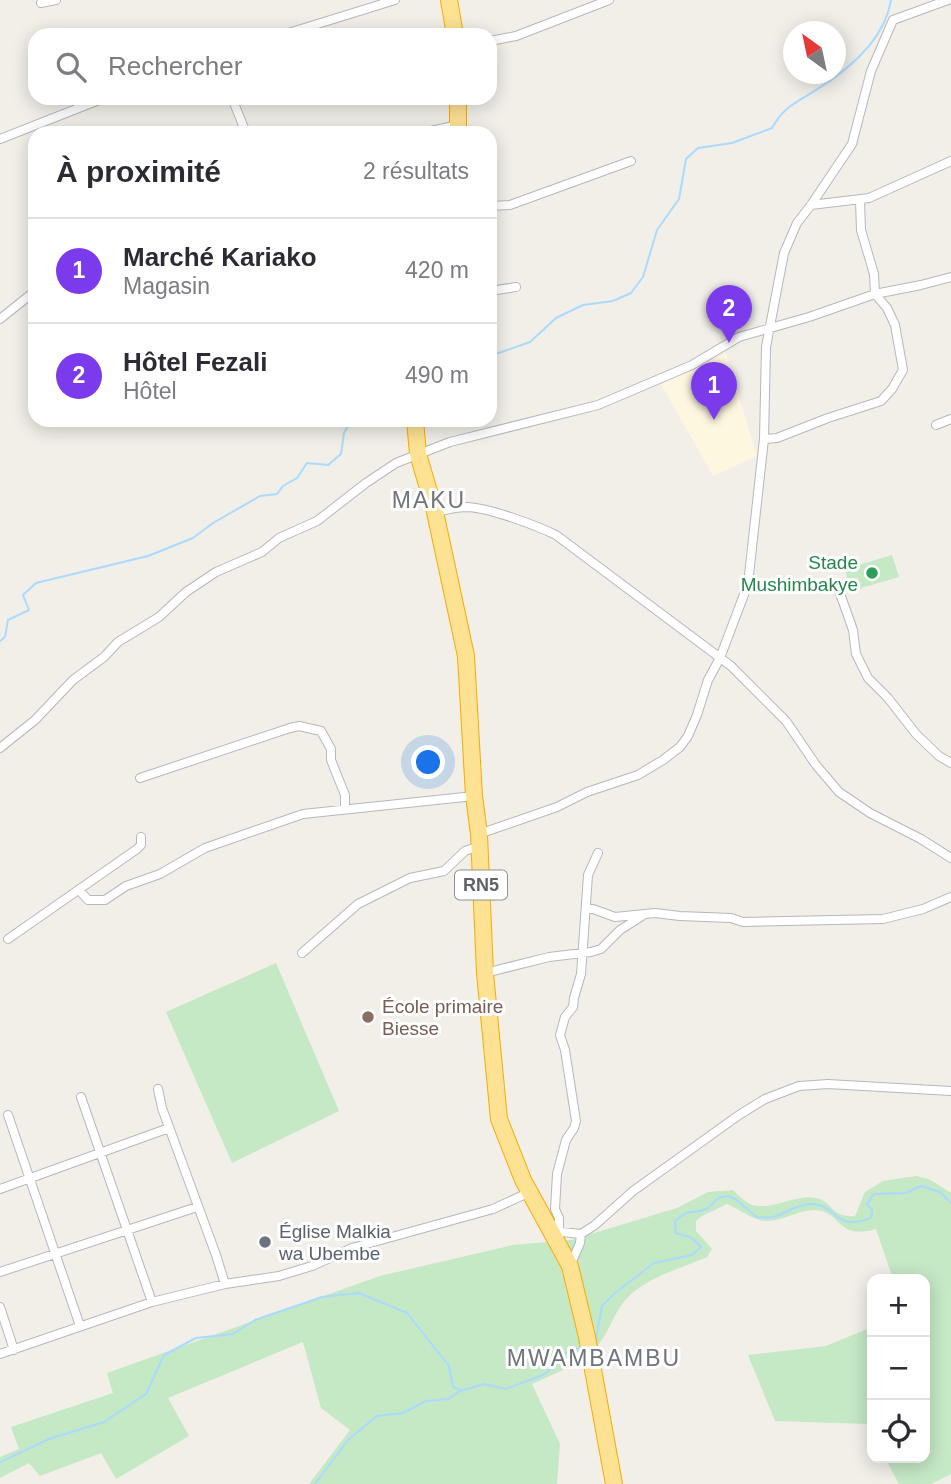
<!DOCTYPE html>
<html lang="fr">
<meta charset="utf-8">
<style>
:root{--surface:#fff;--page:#f7f7f7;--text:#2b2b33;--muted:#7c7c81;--line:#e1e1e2;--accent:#7c3aed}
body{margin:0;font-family:Helvetica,sans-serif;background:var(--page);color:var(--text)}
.controls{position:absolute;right:21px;bottom:21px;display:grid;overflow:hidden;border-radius:14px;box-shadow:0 4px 18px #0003}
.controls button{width:63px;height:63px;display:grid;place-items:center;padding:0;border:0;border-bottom:2px solid var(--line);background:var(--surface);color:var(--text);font:35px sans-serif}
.compass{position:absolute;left:783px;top:21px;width:63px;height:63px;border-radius:50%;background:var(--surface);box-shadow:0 4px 18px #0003;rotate:327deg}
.you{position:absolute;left:429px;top:763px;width:24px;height:24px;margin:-18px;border:5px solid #fff;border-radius:50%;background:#1a73e8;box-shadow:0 0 0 10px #1a73e833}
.badge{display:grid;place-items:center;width:46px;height:46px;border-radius:50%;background:var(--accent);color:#fff;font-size:23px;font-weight:700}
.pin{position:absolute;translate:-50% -58px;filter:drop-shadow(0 2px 4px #0008)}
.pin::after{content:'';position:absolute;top:37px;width:24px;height:21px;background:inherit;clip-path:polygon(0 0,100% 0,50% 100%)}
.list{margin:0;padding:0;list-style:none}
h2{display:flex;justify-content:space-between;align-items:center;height:91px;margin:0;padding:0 28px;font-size:30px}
h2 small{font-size:23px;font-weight:400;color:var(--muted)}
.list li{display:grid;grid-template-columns:46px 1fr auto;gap:21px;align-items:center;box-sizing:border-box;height:105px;padding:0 28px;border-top:2px solid var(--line)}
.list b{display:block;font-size:26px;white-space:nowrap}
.list p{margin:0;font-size:23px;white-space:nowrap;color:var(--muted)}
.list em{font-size:23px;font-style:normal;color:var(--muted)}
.icon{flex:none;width:38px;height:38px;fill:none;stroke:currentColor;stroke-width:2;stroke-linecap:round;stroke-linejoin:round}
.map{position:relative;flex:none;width:951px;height:1484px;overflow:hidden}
.search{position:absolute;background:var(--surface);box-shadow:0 4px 18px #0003;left:28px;top:28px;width:469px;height:77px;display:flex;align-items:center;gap:18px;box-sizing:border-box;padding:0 24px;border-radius:21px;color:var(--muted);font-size:26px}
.panel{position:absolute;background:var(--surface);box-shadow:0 4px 18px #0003;left:28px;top:126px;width:469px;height:301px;border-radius:21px}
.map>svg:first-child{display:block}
</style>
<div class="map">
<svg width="951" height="1484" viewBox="0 0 951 1484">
<rect width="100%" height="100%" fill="#f1efe8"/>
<!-- commercial -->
<path fill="#fef7e0" d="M726,353l31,103 -44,20 -52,-92z"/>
<!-- green -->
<path fill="#c5e8c5" d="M892,555l7,22 -48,14 -6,-22z
M276,963l63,148 -107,52 -66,-151z
M916,1176l13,3 22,14v281l-20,10h-32l-14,-26h40v-179h-32l-17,-50c-41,11 -32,-16 -60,-19 -16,-1 -33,11 -49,11 -14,0 -27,-12 -40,-17l-25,12 -6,5v10l16,18 -5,8c-27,12 -54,18 -77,38 -15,14 -18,31 -29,46 -14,21 -47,33 -69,43l28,60 -3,40h-248l41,-54 -29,-22 -18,-66 -135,56 21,38 -73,43 -15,-26 -61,23 -11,-13 -29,15v-21l19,-8 -8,-22 102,-34 -6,-20 273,-97 133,-31 58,-5 106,-32 31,-16 25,-2c5,5 11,11 17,14 18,9 46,-11 66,-6 17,3 14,20 39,18l10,-24 18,-11z
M872,1327v107l-5,-10 -92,-3 -27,-66 78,-9z"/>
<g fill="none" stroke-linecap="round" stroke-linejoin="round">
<!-- stream -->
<path stroke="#aadaff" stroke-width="2" d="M490,356l40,-14 26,-24 27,-13 30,-4 18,-8 12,-16 14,-47 22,-31 7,-40 12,-11 34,-5 40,-15c12,-22 24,-25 44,-38 32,-20 69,-51 75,-90
M0,641l5,-4 3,-17 21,-10 -6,-15 13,-12 112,-27 45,-18 20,-15 47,-27 17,-2 6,-8 14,-8 10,-15 21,2 13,-11 3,-21 7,-13
M596,1339l6,-33 13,-13 39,-30 38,-8 9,-8 -9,-9 -16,-5 -1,-12c17,-14 17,-6 31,-12 5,-2 8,-8 13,-11 15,-8 26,12 38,19 5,0 11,1 16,0 13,-3 24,-13 37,-13 29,0 21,28 61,14l1,-8 -5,-6 7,-10 32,-1 15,-7 19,6 11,11
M0,1462l49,-23 55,-17 42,-28 18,-39 32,-17 37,-4 22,-14 67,-23 37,-4 48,20 42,53 4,21 7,3
M315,1484l33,-44 29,-24 26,-3 23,-12 22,-2 12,-8 24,-7 22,5 37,-14 13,-10 10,-12 16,-6"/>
<!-- street casing -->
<g stroke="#b5b8bc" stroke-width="10">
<path id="street" d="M41,3l15,-3
M282,35l113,-35
M490,41l26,-5 93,-36
M232,98l14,35
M422,133l36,-8
M0,139l104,-41
M811,205l58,-7 82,-37
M490,206l20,-1 121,-44
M490,291l26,-4
M0,319l35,-28
M936,425l15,-6
M764,439l13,-1 51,-20 53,-17 11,-12 11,-19 -8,-45 -8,-17 -12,-14 -1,-20 -13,-44 -1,-29
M435,512c11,-2 21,-5 32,-5 23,1 68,18 89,28l175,131 55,55 30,44 23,27 31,21 51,26 30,19
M837,585l16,45 3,24 12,24 20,20 28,36 23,22 12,7
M0,748l35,-28 38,-40 31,-23 14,-15 41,-25 27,-25 30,-20 46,-20 17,-14 38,-17 49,-38 30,-20 54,-21 148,-37 94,-40 47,-28 70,-20 66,-23 46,-9 30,-8
M140,778l150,-50 9,-2 22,5 10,18v11l14,35v14
M479,834l78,-27 30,-15 51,-17 25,-15 17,-13 8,-11 9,-21 11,-35 12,-22 28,-74 16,-145 2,-92 18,-94 13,-30 14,-18 41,-61 19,-73 22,-51 55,-20
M79,890l9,10h17l21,-14 34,-12 45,-26 98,-34 171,-18
M587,909h6l22,8 40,-4 25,3 51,2 12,4 140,-3 40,-10 28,-12
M8,939l129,-90 4,-4v-8
M302,953l56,-49 52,-26 34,-7 21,-20 15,-5
M485,973l64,-16 42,-5 10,-3 19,-19 22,-14
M158,1089l4,19 54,147 9,29
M81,1097l71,205
M8,1115l72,211
M0,1189l169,-61
M552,1231l29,3 14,-9 38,-34 106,-76 26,-16 34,-13 29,-2 123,7
M559,1231v-13l-4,-9 2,-35 9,-34 8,-12 2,-7 -11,-71 -5,-15 5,-18 8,-10 1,-9 7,-24 7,-99 10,-22
M570,1266l10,-23 1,-9
M0,1272l197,-65
M0,1307l14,43
M0,1354l152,-52 73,-18 54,-8 33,-10 40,-18 141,-39 37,-17"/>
</g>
<!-- highway casing -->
<g stroke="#f9ab00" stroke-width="18">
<path id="highway" d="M449,0l6,35
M458,133v-35
M415,420l3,34 17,58 31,144 8,140 5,38 6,139 14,146 24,61 47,86 17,71 27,147"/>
</g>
<!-- street -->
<use href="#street" stroke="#fff" stroke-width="8"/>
<!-- highway -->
<use href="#highway" stroke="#fde293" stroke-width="16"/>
</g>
<!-- markers -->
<circle fill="#2e9e5b" stroke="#fff" stroke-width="2.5" cx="872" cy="573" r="7"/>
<circle fill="#8d6e63" stroke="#fff" stroke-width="2.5" cx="368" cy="1017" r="7"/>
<circle fill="#6b7280" stroke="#fff" stroke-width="2.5" cx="265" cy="1242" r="7"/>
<g text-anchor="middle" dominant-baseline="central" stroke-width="6" stroke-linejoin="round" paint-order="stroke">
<!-- shield labels -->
<rect fill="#fff" stroke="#8f9295" stroke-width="2" x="455" y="870.5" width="52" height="29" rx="5"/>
<g font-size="18" font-weight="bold" fill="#5f6368">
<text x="481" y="885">RN5</text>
</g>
<!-- leisure labels -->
<g font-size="19" fill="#27864d" stroke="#fff" text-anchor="end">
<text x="858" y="562">Stade<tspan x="858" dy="22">Mushimbakye</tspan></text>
</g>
<!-- education labels -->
<g font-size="19" fill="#785e54" stroke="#fff" text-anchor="start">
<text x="382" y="1006">École primaire<tspan x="382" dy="22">Biesse</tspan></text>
</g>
<!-- worship labels -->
<g font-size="19" fill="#5b616d" stroke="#fff" text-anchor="start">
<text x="279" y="1231">Église Malkia<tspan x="279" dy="22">wa Ubembe</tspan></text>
</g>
<!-- quarter labels -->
<g font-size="23" letter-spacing="2" fill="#70757a" stroke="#fff">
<text x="429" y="500">MAKU</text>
<text x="594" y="1358">MWAMBAMBU</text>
</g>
</g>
</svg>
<div class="controls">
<button>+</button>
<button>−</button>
<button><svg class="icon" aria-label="locate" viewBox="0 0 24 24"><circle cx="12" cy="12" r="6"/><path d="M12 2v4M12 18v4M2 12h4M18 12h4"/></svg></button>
</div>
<svg class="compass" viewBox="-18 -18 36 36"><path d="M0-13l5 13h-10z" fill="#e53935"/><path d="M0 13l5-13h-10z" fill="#7c7c81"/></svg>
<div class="you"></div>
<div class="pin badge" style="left:714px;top:420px">1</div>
<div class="pin badge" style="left:729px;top:343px">2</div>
<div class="search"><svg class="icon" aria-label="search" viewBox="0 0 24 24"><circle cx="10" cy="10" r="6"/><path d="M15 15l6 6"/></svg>Rechercher</div>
<section class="panel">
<h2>À proximité<small>2 résultats</small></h2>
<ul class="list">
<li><span class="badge">1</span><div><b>Marché Kariako</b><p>Magasin</p></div><em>420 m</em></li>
<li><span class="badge">2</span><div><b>Hôtel Fezali</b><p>Hôtel</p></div><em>490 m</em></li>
</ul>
</section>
</div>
